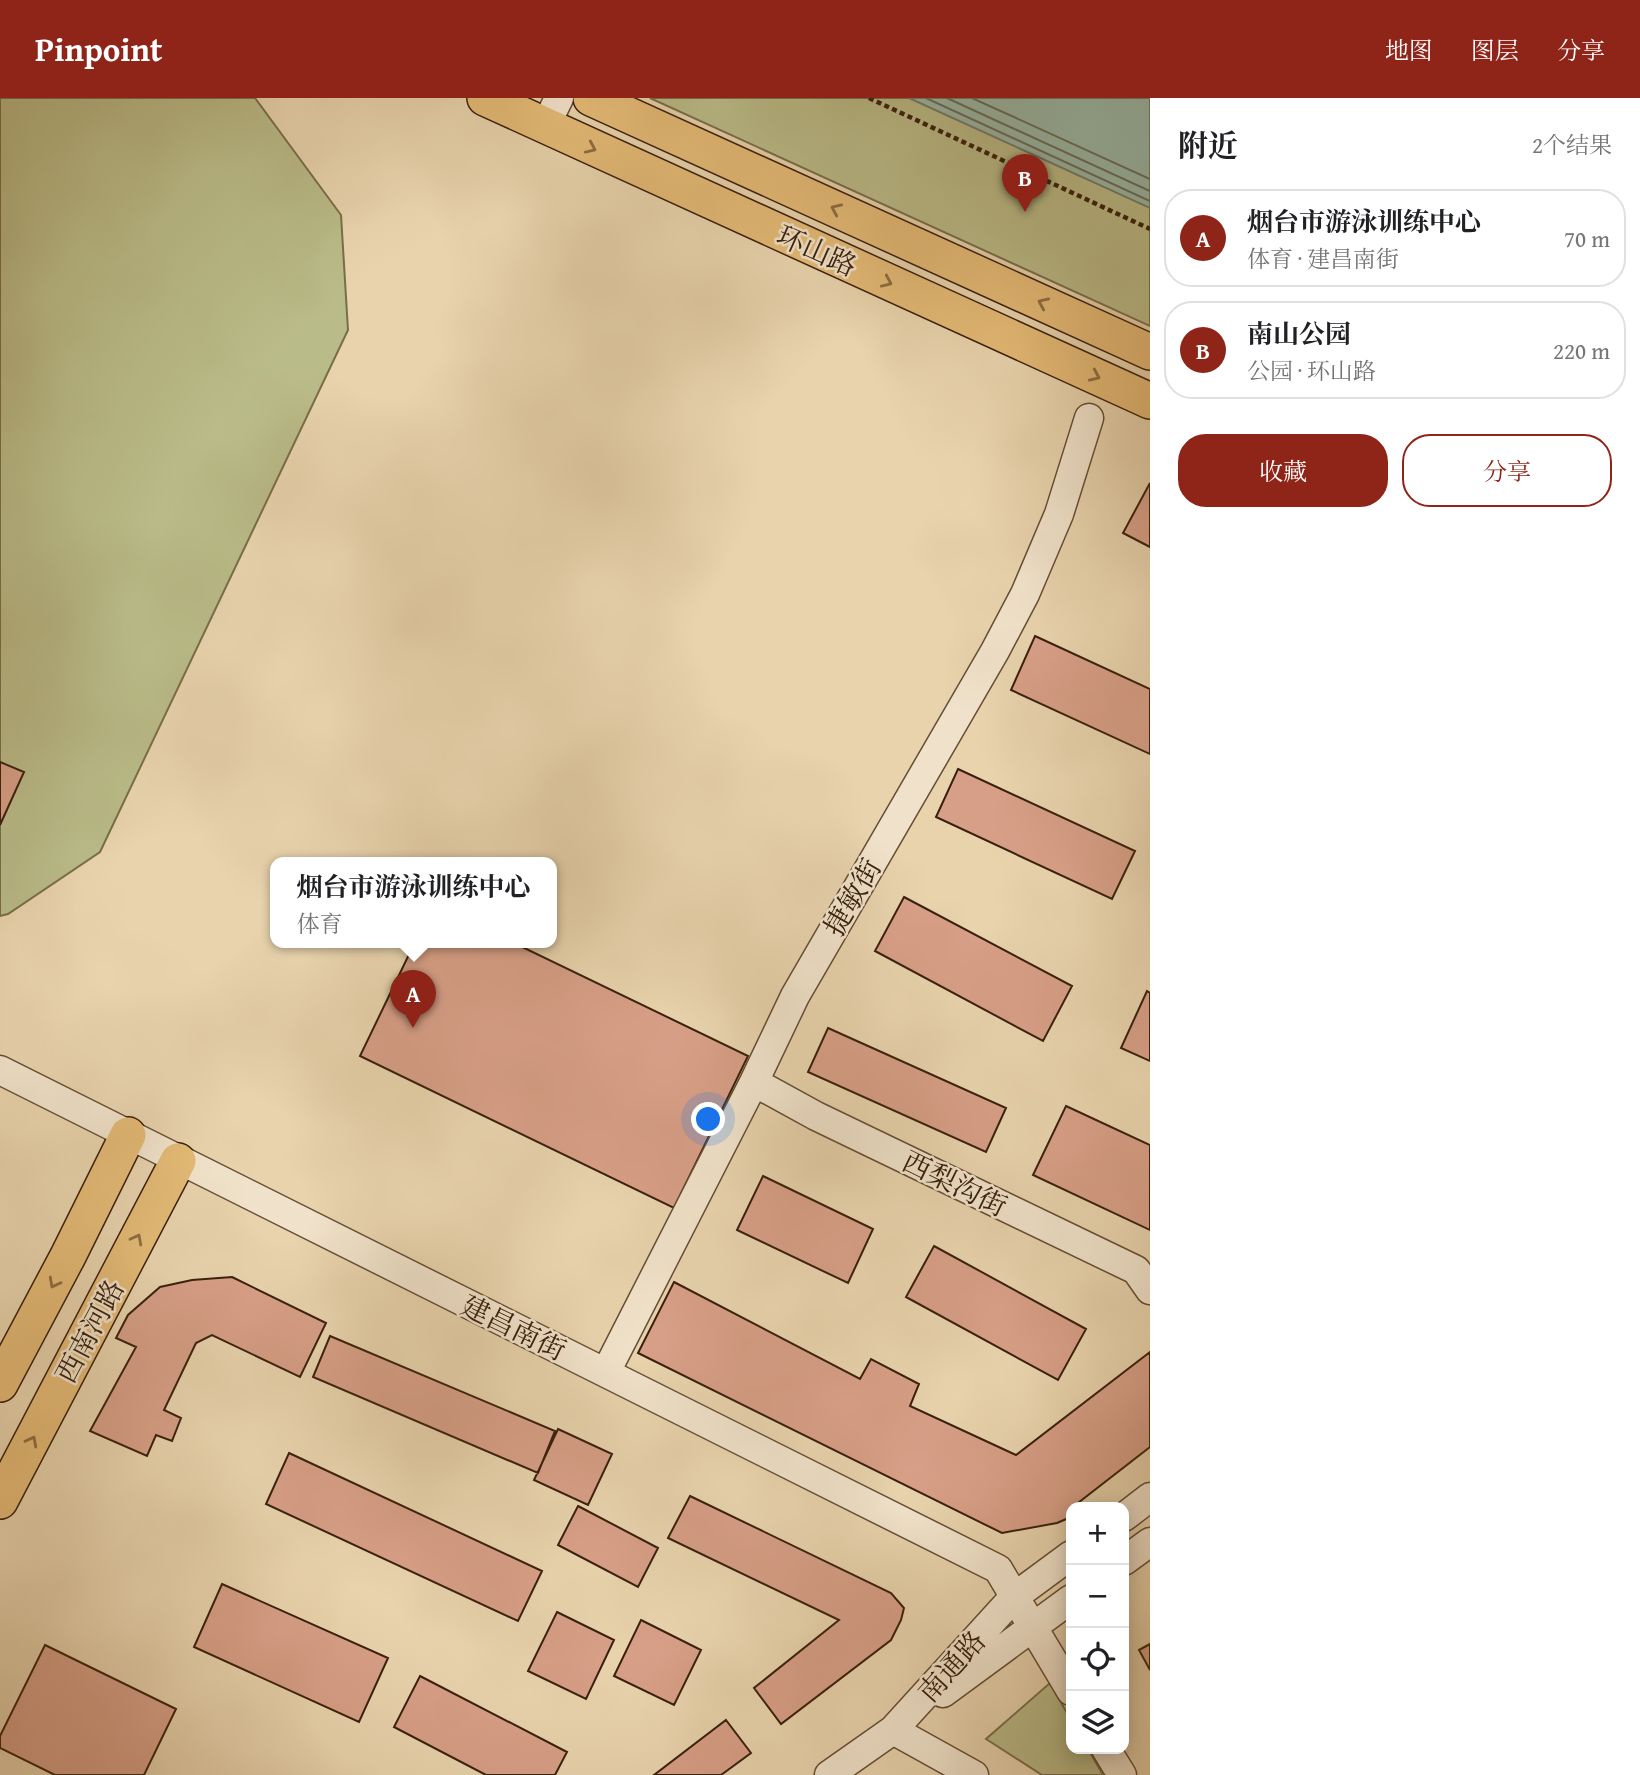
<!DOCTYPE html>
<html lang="zh">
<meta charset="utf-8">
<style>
:root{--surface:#fff;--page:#f2f2f2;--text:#202124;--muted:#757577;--line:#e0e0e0;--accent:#8f2418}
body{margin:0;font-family:"Gentium Book Plus","Noto Serif SC",serif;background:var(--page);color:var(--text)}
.controls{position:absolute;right:21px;bottom:21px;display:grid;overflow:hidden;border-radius:14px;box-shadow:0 4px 18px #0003}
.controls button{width:63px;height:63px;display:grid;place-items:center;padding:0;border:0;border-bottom:2px solid var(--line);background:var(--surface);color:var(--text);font:35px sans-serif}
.you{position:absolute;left:709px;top:1022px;width:24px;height:24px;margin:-18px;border:5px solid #fff;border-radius:50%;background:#1a73e8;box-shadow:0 0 0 10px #1a73e833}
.badge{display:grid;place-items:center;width:46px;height:46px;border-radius:50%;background:var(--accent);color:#fff;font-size:23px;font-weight:700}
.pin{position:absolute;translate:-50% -58px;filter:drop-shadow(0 2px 4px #0008)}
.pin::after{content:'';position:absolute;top:37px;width:24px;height:21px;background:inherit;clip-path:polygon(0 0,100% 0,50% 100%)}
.popup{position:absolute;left:270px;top:759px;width:287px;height:91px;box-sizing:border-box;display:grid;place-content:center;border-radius:14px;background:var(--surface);filter:drop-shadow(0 2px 5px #0005);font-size:23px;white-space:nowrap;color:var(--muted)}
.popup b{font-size:26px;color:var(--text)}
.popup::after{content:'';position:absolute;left:50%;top:100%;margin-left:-14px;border:14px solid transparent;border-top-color:var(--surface)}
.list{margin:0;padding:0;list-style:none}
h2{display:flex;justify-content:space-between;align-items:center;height:91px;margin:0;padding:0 28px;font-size:30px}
h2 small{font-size:23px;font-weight:400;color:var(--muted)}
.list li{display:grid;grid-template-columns:46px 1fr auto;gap:21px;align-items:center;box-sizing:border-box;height:98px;margin:0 14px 14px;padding:0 14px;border:2px solid var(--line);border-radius:28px}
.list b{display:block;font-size:26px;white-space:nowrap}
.list p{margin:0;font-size:23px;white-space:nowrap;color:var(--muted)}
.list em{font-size:23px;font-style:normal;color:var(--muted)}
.actions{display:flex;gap:14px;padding:21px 28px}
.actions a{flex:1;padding:16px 0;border:2px solid var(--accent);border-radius:28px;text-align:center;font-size:24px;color:var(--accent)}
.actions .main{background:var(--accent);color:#fff}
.icon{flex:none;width:38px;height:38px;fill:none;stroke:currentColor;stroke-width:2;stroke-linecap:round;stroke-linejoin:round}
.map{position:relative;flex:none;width:1150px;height:1677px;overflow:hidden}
header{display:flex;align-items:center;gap:42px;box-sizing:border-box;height:98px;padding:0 35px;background:var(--accent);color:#fff}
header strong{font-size:33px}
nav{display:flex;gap:38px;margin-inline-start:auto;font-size:24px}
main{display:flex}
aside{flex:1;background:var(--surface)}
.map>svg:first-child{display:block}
</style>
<header>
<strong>Pinpoint</strong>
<nav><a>地图</a><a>图层</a><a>分享</a></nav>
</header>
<main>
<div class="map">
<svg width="1150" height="1677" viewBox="0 0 1150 1677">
<rect width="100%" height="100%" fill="#e8d3ad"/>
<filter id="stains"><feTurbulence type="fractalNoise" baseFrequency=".00286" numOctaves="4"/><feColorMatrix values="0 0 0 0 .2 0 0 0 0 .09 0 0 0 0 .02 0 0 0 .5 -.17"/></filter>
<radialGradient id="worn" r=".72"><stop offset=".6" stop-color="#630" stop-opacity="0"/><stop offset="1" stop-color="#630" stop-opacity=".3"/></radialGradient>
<!-- green -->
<path fill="#b9bb88" stroke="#796e4a" stroke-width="2" d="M0,0h255l86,117 7,115 -248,522 -92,62 -8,2z
M650,0h500v228z
M1050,1585l21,37v29h17l15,26h-61l-56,-36z"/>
<!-- water -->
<path fill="#98b8a7" stroke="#727b69" stroke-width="2" d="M909,0h241v110z"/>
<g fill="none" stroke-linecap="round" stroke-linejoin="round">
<!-- shore -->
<path stroke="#686c5a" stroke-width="2" d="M926,0l224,103
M947,0l203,93
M972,0l178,81"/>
</g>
<!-- building -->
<path fill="#d79f87" stroke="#39200c" stroke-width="2" d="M1150,385v64l-27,-14z
M1035,538l115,53v65l-139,-64z
M0,664l24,10 -24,53z
M958,671l177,82 -23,48 -176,-82z
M904,799l168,89 -29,55 -168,-90z
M415,844h97l236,114 -74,152 -314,-152z
M1147,893l3,2v68l-29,-13z
M828,930l178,80 -20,44 -178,-80z
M1066,1008l84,39v85l-117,-55z
M763,1078l110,53 -25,54 -111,-53z
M934,1148l152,83 -28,51 -152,-83z
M232,1179l94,46 -26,54 -88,-42 -16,8 -32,67 17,8 -9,23 -16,-6 -9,21 -57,-25 46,-84 -20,-9 12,-23 32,-28 32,-7z
M674,1184l186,97 11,-20 48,25 -9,22 106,49 134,-103v95l-72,56 3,4h-10v10l-14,6 -55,10 -364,-180z
M330,1238l225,95 -17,42 -225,-96z
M558,1331l54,25 -24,51 -54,-25z
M289,1355l253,118 -24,50 -252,-117z
M690,1398l201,97 13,15 -3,12 -10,20 -110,84 -27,-36 85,-68 -171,-82z
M578,1408l80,42 -20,39 -80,-42z
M222,1486l166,74 -29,64 -165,-75z
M557,1514l57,28 -28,59 -58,-28z
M641,1522l60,30 -27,55 -60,-29z
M1150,1546v26l-11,-20z
M45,1547l131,64 -32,66h-89l-55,-27v-12z
M420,1578l147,76 -12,23h-69l-92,-48z
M726,1622l25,33 -30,22h-67z"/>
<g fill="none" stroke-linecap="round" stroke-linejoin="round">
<!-- minor casing -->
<g stroke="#654d34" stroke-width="31">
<path id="minor" d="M545,29l14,-29
M0,972l998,499 73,122
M754,984l62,34 320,154 14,20
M606,1274l148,-290 41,-86 200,-345 30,-57 34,-80 30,-96
M1124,1419l26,-20
M1124,1463l26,-19
M943,1595l128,-94
M893,1632l81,45
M1106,1651l16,26
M829,1677l64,-45 121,-133 57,-42"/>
</g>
<!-- major casing -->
<g stroke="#39200c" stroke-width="38">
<path id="major" d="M485,0l665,303
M591,0l559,254
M0,1286l68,-128 60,-121
M0,1403l178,-340"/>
</g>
<!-- path -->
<path stroke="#39200c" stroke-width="4.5" stroke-dasharray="5 3.5" stroke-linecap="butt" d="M869,0l281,131"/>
<!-- minor -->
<use href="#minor" stroke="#f0e2ca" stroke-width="28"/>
<!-- major -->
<use href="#major" stroke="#e4ba76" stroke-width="35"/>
</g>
<!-- one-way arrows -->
<defs><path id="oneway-chevron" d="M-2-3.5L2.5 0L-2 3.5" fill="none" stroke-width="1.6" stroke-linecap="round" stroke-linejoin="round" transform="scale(1.75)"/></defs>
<g stroke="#8e6d41">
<use href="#oneway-chevron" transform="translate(591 50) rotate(24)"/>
<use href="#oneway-chevron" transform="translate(836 111) rotate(-156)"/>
<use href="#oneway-chevron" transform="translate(887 184) rotate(24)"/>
<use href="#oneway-chevron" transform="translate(1043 205) rotate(-156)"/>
<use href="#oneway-chevron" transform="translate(1095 278) rotate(24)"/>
<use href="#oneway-chevron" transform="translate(137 1141) rotate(-62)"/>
<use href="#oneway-chevron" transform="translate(54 1185) rotate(118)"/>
<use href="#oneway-chevron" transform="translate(32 1343) rotate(-62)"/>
</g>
<g text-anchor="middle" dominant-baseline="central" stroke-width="5" stroke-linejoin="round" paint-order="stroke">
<!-- street labels -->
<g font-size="28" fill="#39200c" stroke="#f0e2ca">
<text transform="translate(817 152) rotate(24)">环山路</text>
<text transform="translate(852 799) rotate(-60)">捷敏街</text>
<text transform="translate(955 1085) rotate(26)">西梨沟街</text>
<text transform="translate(514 1229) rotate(26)">建昌南街</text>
<text transform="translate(89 1233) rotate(-62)">西南河路</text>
<text transform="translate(951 1568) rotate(-48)">南通路</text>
</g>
</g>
<rect width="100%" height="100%" filter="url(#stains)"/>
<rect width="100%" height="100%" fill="url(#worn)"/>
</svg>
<div class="controls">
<button>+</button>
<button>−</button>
<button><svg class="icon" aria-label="locate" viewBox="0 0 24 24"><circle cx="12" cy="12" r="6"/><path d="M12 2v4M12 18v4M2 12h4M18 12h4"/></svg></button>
<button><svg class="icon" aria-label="layers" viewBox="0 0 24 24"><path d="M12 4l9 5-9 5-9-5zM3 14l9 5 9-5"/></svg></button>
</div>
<div class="you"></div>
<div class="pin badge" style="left:413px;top:930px">A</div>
<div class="popup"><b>烟台市游泳训练中心</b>体育</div>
<div class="pin badge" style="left:1025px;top:114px">B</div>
</div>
<aside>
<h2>附近<small>2个结果</small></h2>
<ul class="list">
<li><span class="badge">A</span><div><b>烟台市游泳训练中心</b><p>体育 · 建昌南街</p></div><em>70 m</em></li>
<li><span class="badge">B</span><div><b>南山公园</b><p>公园 · 环山路</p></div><em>220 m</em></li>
</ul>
<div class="actions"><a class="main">收藏</a><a>分享</a></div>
</aside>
</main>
